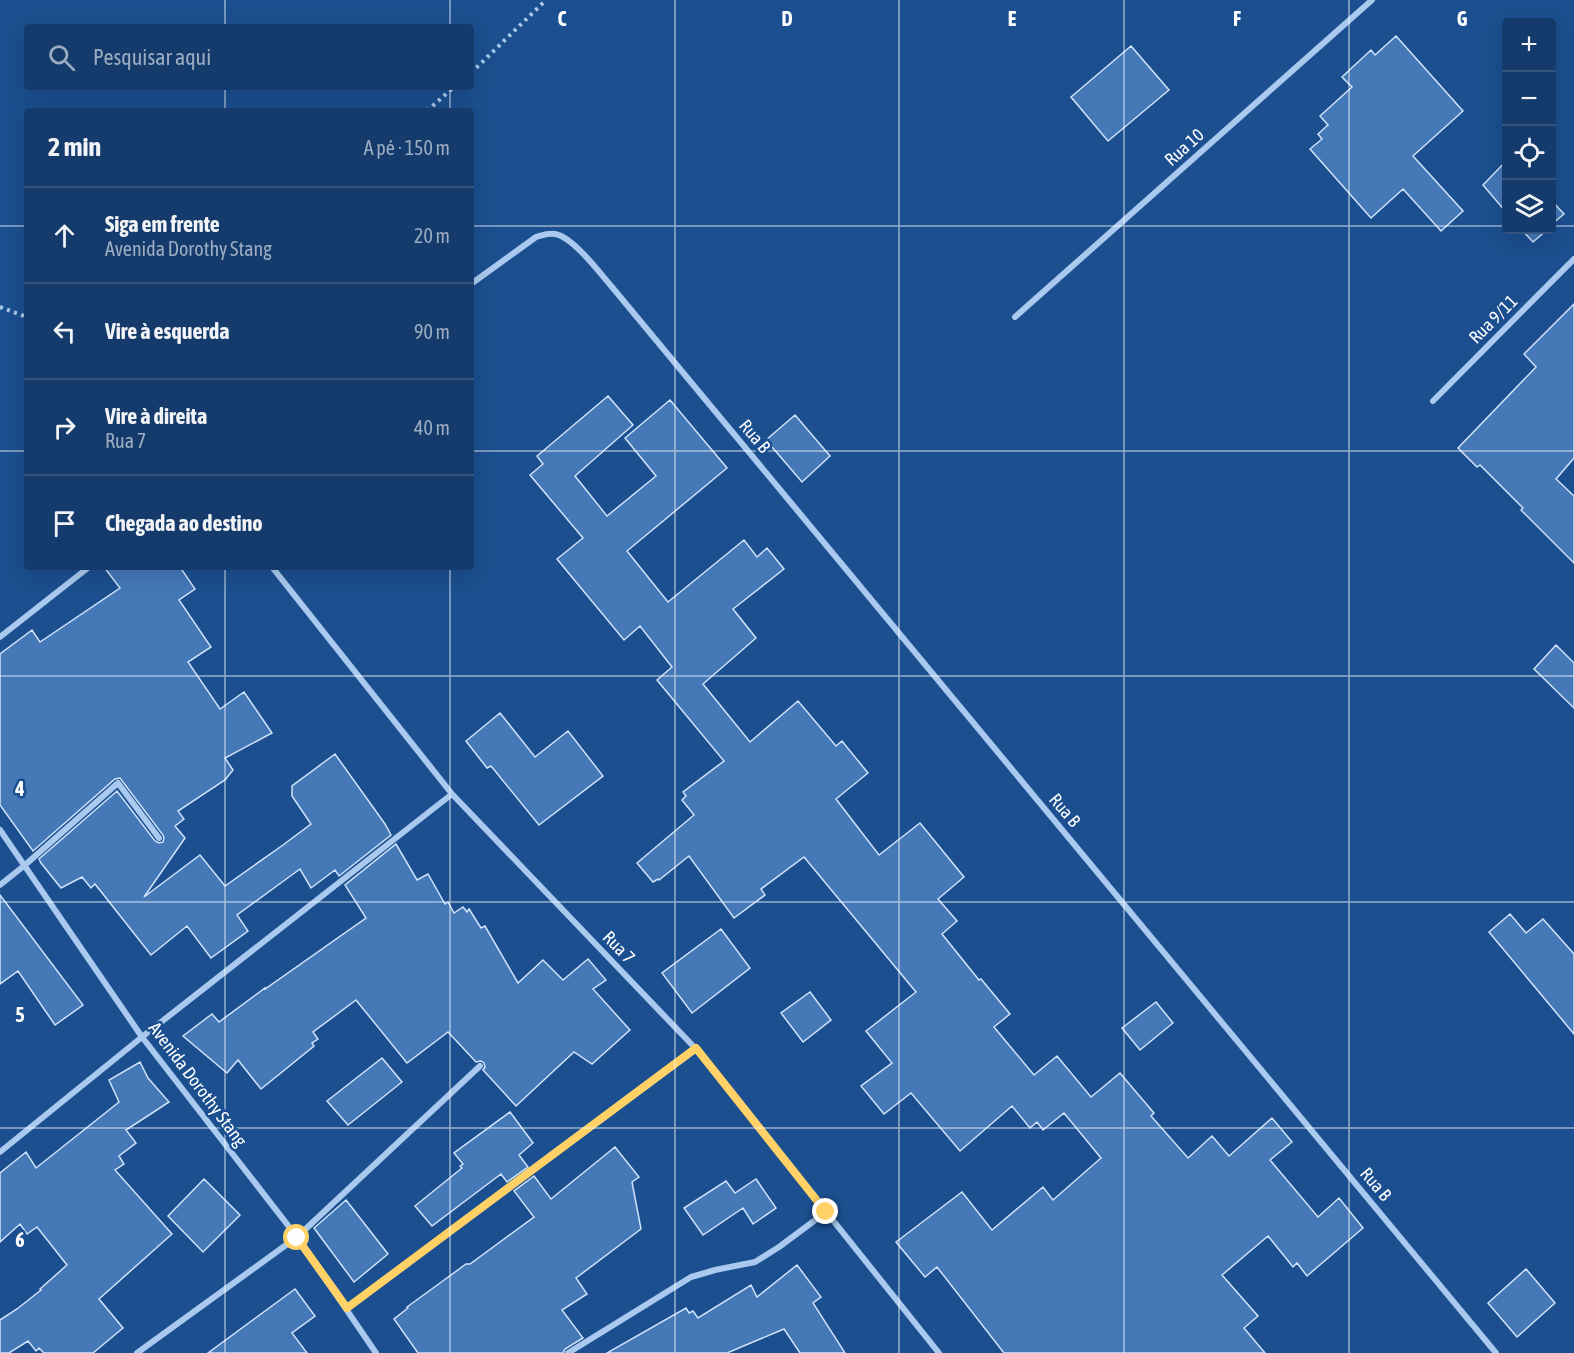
<!DOCTYPE html>
<html lang="pt">
<meta charset="utf-8">
<style>
:root{--surface:#143b6b;--page:#214673;--text:#f1f3f6;--muted:#9dadc1;--line:#33557e}
body{margin:0;font-family:"Asap Condensed",sans-serif;background:var(--page);color:var(--text)}
.controls{position:absolute;right:18px;top:18px;display:grid;overflow:hidden;border-radius:6px;box-shadow:0 6px 24px #0002}
.controls button{width:54px;height:54px;display:grid;place-items:center;padding:0;border:0;border-bottom:2px solid var(--line);background:var(--surface);color:var(--text);font:30px sans-serif}
.stop{position:absolute;width:18px;height:18px;margin:-14px;border:4px solid #ffd166;border-radius:50%;background:#fff}
.stop.end{background:#ffd166;border-color:#fff;box-shadow:0 2px 6px #0008}
.list{margin:0;padding:0;list-style:none}
h2{display:flex;justify-content:space-between;align-items:center;height:78px;margin:0;padding:0 24px;font-size:26px}
h2 small{font-size:20px;font-weight:400;color:var(--muted)}
.list li{display:grid;grid-template-columns:39px 1fr auto;gap:18px;align-items:center;box-sizing:border-box;height:96px;padding:0 24px;border-top:2px solid var(--line)}
.list b{display:block;font-size:22px;white-space:nowrap}
.list p{margin:0;font-size:20px;white-space:nowrap;color:var(--muted)}
.list em{font-size:20px;font-style:normal;color:var(--muted)}
.icon{flex:none;width:33px;height:33px;fill:none;stroke:currentColor;stroke-width:2;stroke-linecap:round;stroke-linejoin:round}
.map{position:relative;flex:none;width:1574px;height:1353px;overflow:hidden}
.search{position:absolute;background:var(--surface);box-shadow:0 6px 24px #0002;left:24px;top:24px;width:450px;height:66px;display:flex;align-items:center;gap:15px;box-sizing:border-box;padding:0 21px;border-radius:6px;color:var(--muted);font-size:22px}
.panel{position:absolute;background:var(--surface);box-shadow:0 6px 24px #0002;left:24px;top:108px;width:450px;height:462px;border-radius:6px}
.map>svg:first-child{display:block}
</style>
<div class="map">
<svg width="1574" height="1353" viewBox="0 0 1574 1353">
<rect width="100%" height="100%" fill="#1b4f8f"/>
<!-- building -->
<path fill="#4478b7" stroke="#cfe3fa" stroke-width="1.5" d="M1396,36l67,75 -50,45 50,55 -22,20 -38,-42 -32,29 -61,-69 12,-10 -4,-5 10,-9 -8,-9 32,-29 -10,-10 29,-27 4,5z
M1131,46l38,44 -61,51 -37,-44z
M1506,161v51l-23,-27z
M1551,200l13,14 -13,11z
M1522,230h25l-14,12z
M1574,304v154l-18,21 18,17v67l-53,-53 2,-2 -43,-43 -3,2 -19,-19 78,-81 -12,-13z
M608,396l25,29 -58,51 32,40 49,-40 -31,-38 45,-38 57,68 -100,83 41,51 76,-62 13,17 10,-9 17,21 -51,40 23,29 -53,46 47,58 48,-41 38,45 6,-5 26,32 -32,26 43,56 41,-32 44,54 -26,22 19,22 -15,13 37,46 2,-1 29,35 -16,13 40,48 23,-19 34,41 29,-24 34,40 -3,3 37,42 24,-22 17,20 43,-38 20,24 -22,18 48,57 21,-19 24,30 -56,48 -10,-13 -4,4 -25,-31 -46,39 36,41 -14,12 21,25h-261l-67,-86 -12,10 -29,-35 66,-50 30,38 51,-43 10,13 48,-42 -37,-45 -21,17 -6,-8 -7,6 -18,-22 -52,45 -49,-58 -27,21 -23,-28 31,-23 -26,-32 50,-39 -112,-135 -43,32 4,6 -31,23 -45,-62 -30,24 -1,-1 -5,3 -16,-19 57,-48 -12,-15 4,-4 -3,-4 41,-31 -67,-81 15,-13 -32,-41 -16,14 -67,-81 26,-21 -53,-63 13,-11 -6,-8z
M795,415l35,41 -28,26 -36,-42z
M104,567h76l15,22 -16,11 32,47 -23,15 32,47 24,-17 28,41 -47,25 8,12 -8,10 -47,31 6,8 -9,7 10,12 -41,59 56,-42 25,31 58,-41 28,-21 -19,-28v-10l43,-32 50,70 6,11 -52,41 -4,-6 -24,18 -11,-19 -63,46 11,16 -37,27 -24,-32 -36,29 -56,-71 -4,4 -9,-11 -21,11 -20,-25 -2,-4 78,-68 38,50 4,2 4,-1 1,-4 -1,-3 -43,-57 -5,1 -82,72 -33,-46v-151l32,-24 8,12 80,-54z
M1556,645l18,18v45l-40,-39z
M500,713l35,44 33,-26 35,45 -64,49 -48,-59 -4,2 -21,-27z
M396,844l21,36 11,-6 17,30 3,-2 6,11 9,-6 4,5 2,-3 12,19 4,-2 33,57 25,-23 20,20 25,-21 18,21 -13,9 37,41 -38,34 -18,-12 -58,54 -33,-36 2,-3 -1,-4 -3,-2 -5,1 -28,-30 -41,31 -51,-63 -43,32 5,7 -6,4 2,3 -53,43 -23,-29 -11,13 -44,-37 29,-22 7,8 46,-34v1l101,-71 -21,-33z
M0,895l83,110 -28,20 -37,-54 -18,13z
M1510,914l16,19 17,-14 31,35v80l-85,-102z
M721,929l29,39 -58,45 -30,-40z
M810,992l21,28 -28,22 -22,-29z
M1156,1002l17,21 -33,27 -18,-22z
M382,1058l20,24 -54,43 -21,-24z
M140,1062l8,16 21,24 -43,28 10,13 -17,13 5,8 -9,6 57,64 -73,65 24,29 -30,25h-49l-5,-5 -3,3 -8,-10 -19,12h-9v-33l17,-11 24,-19 -1,-1 27,-24 -30,-38 -10,7 -7,-10 -20,18v-69l26,-21 10,16 83,-66 -10,-22z
M510,1112l23,31 -14,12 9,12 -21,15 -6,-8 -69,52 -17,-20 47,-38 -2,-2 3,-2 -9,-11z
M615,1147l24,30 -7,5 9,47 -65,49 11,16 -25,16 21,28 -18,11 -2,4h-145l-24,-34 14,-11 -1,-1 33,-24 26,-19h4l64,-47 -20,-26 20,-15 17,23z
M204,1179l36,36 -37,37 -35,-36z
M756,1179l20,29 -23,16 -10,-16 -40,27 -19,-27 42,-27 9,12z
M346,1200l42,54 -34,28 -40,-54z
M797,1265l24,32 -8,6 32,50h-45l-16,-24 -57,24h-120l79,-45 3,5 4,-2 5,7 53,-33 6,12z
M1526,1269l29,34 -38,34 -29,-34z
M295,1289l20,27 -23,17 15,20h-99z"/>
<g fill="none" stroke-linecap="round" stroke-linejoin="round">
<!-- path -->
<path stroke="#a9c9ee" stroke-width="4" stroke-dasharray="3 4.5" stroke-linecap="butt" d="M471,73l75,-73
M427,111l27,-24
M0,307l27,10"/>
<!-- minor -->
<path stroke="#a9c9ee" stroke-width="6" d="M471,284l65,-47c7,-2 12,-4 19,-3 18,3 44,38 57,53l884,1066
M1015,317l357,-317
M1433,401l141,-142
M272,567l180,227 244,255 243,304
M0,637l89,-70
M0,830l142,207 155,200 79,116
M0,885l25,-20 93,-82 41,55
M0,1152l142,-115 310,-243
M347,1308l349,-259
M137,1353l160,-116 183,-171
M568,1353l123,-76 24,-7 40,-8 24,-15 47,-35"/>
</g>
<g fill="none" stroke-linecap="round" stroke-linejoin="round">
<!-- route -->
<path stroke="#ffd166" stroke-width="8" d="M297,1238l50,70 349,-260 130,164"/>
</g>
<!-- grid -->
<path fill="none" stroke="#fff" stroke-width="1.5" stroke-opacity="0.55" d="M225,0v27M450,0v27M675,0v1353M899,0v1353M1124,0v1353M1349,0v1353M225,87v24M450,87v24M0,226h27M471,226h1035M1552,226h22M0,451h27M471,451h1103M225,567v786M450,567v786M0,676h1574M0,902h1574M0,1128h1574"/>
<g text-anchor="middle" dominant-baseline="central" stroke-width="5" stroke-linejoin="round" paint-order="stroke">
<!-- street labels -->
<g font-size="18" fill="#fff" stroke="#1b4f8f">
<text transform="translate(1184 147) rotate(-42)">Rua 10</text>
<text transform="translate(1493 319) rotate(-45)">Rua 9/11</text>
<text transform="translate(755 436) rotate(50)">Rua B</text>
<text transform="translate(1065 810) rotate(50)">Rua B</text>
<text transform="translate(619 947) rotate(46)">Rua 7</text>
<text transform="translate(198 1084) rotate(53)">Avenida Dorothy Stang</text>
<text transform="translate(1376 1184) rotate(50)">Rua B</text>
</g>
</g>
<g font-size="20" text-anchor="middle" font-weight="bold" fill="#fff" stroke="#1b4f8f" stroke-width="5" stroke-linejoin="round" paint-order="stroke">
<text x="562" y="26">C</text>
<text x="787" y="26">D</text>
<text x="1012" y="26">E</text>
<text x="1237" y="26">F</text>
<text x="1462" y="26">G</text>
<text x="20" y="796">4</text>
<text x="20" y="1022">5</text>
<text x="20" y="1247">6</text>
</g>
</svg>
<div class="controls">
<button>+</button>
<button>−</button>
<button><svg class="icon" aria-label="locate" viewBox="0 0 24 24"><circle cx="12" cy="12" r="6"/><path d="M12 2v4M12 18v4M2 12h4M18 12h4"/></svg></button>
<button><svg class="icon" aria-label="layers" viewBox="0 0 24 24"><path d="M12 4l9 5-9 5-9-5zM3 14l9 5 9-5"/></svg></button>
</div>
<div class="stop" style="left:297px;top:1238px"></div>
<div class="stop end" style="left:826px;top:1212px"></div>
<div class="search"><svg class="icon" aria-label="search" viewBox="0 0 24 24"><circle cx="10" cy="10" r="6"/><path d="M15 15l6 6"/></svg>Pesquisar aqui</div>
<section class="panel">
<h2>2 min<small>A pé · 150 m</small></h2>
<ul class="list">
<li><svg class="icon" aria-label="ahead" viewBox="0 0 24 24"><path d="M12 20V5M6 11l6-6 6 6"/></svg><div><b>Siga em frente</b><p>Avenida Dorothy Stang</p></div><em>20 m</em></li>
<li><svg class="icon" aria-label="left" viewBox="0 0 24 24"><path d="M17 20v-9H6M10 6l-5 5 5 5"/></svg><div><b>Vire à esquerda</b></div><em>90 m</em></li>
<li><svg class="icon" aria-label="right" viewBox="0 0 24 24"><path d="M7 20v-9h11M14 6l5 5-5 5"/></svg><div><b>Vire à direita</b><p>Rua 7</p></div><em>40 m</em></li>
<li><svg class="icon" aria-label="arrive" viewBox="0 0 24 24"><path d="M6 21V4h12l-3 4 3 4H6"/></svg><div><b>Chegada ao destino</b></div></li>
</ul>
</section>
</div>
